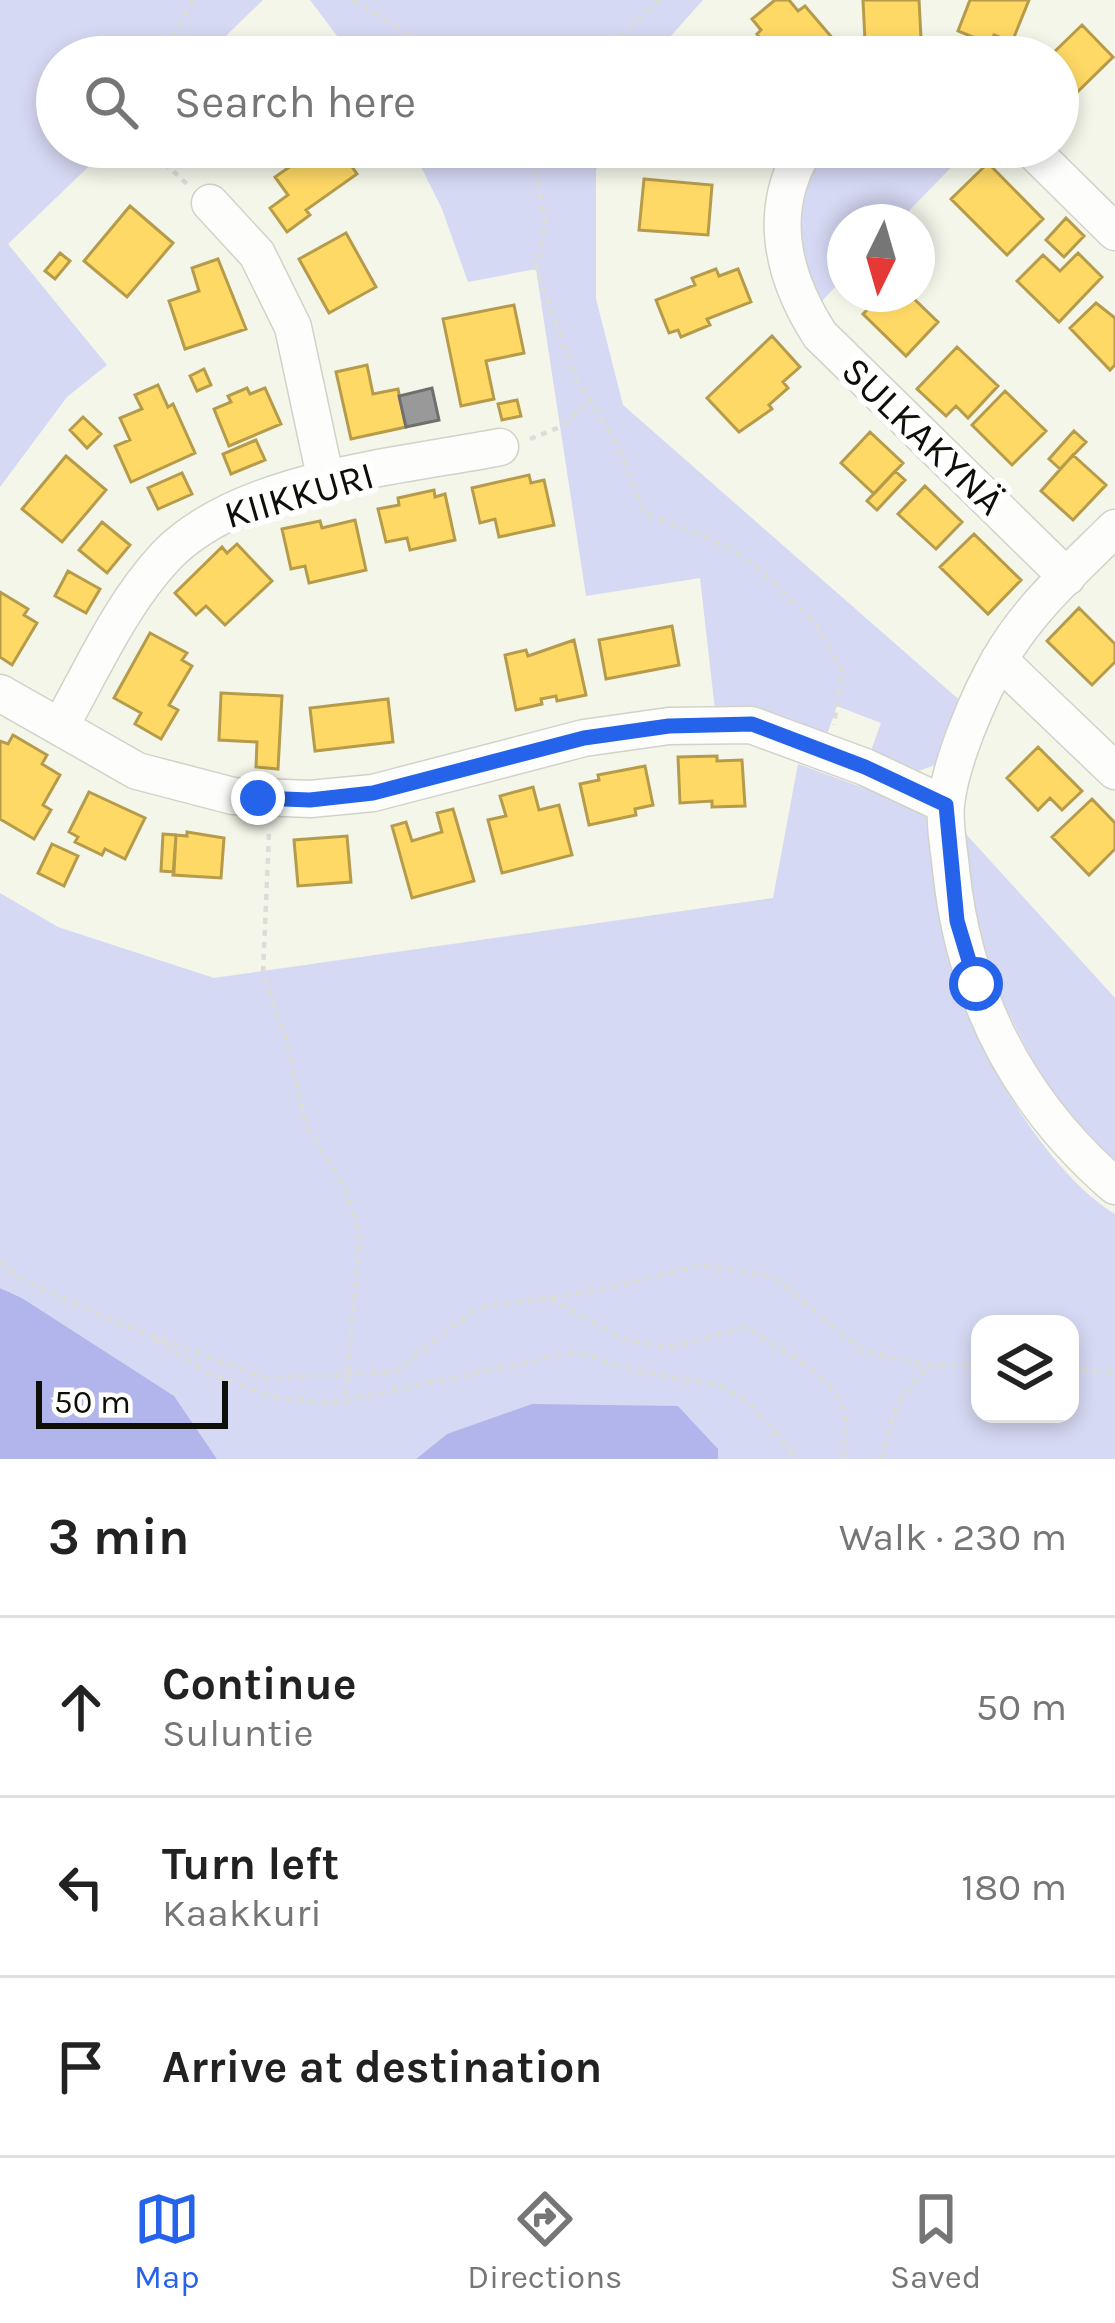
<!DOCTYPE html>
<meta charset="utf-8">
<style>
:root{--surface:#fff;--page:#f2f2f2;--text:#222;--muted:#767676;--line:#e0e0e0;--accent:#2563eb}
body{margin:0;font-family:Karla,sans-serif;background:var(--page);color:var(--text)}
.controls{position:absolute;right:36px;bottom:36px;display:grid;overflow:hidden;border-radius:24px;box-shadow:0 6px 18px #0003}
.controls button{width:108px;height:108px;display:grid;place-items:center;padding:0;border:0;border-bottom:3px solid var(--line);background:var(--surface);color:var(--text);font:60px sans-serif}
.compass{position:absolute;left:827px;top:204px;width:108px;height:108px;border-radius:50%;background:var(--surface);box-shadow:0 6px 18px #0003;rotate:185deg}
.scale{position:absolute;left:36px;bottom:30px;width:192px;box-sizing:border-box;padding-left:12px;border:6px solid #0d0f08;border-top:0;font-size:33px;line-height:42px;white-space:nowrap;color:#0d0f08;-webkit-text-stroke:9px #fff;paint-order:stroke}
.stop{position:absolute;width:36px;height:36px;margin:-27px;border:9px solid #2563eb;border-radius:50%;background:#fff}
.stop.end{background:#2563eb;border-color:#fff;box-shadow:0 3px 12px #0008}
.list{margin:0;padding:0;list-style:none}
h2{display:flex;justify-content:space-between;align-items:center;height:156px;margin:0;padding:0 48px;font-size:51px}
h2 small{font-size:39px;font-weight:400;color:var(--muted)}
.list li{display:grid;grid-template-columns:78px 1fr auto;gap:36px;align-items:center;box-sizing:border-box;height:180px;padding:0 48px;border-top:3px solid var(--line)}
.list b{display:block;font-size:45px;white-space:nowrap}
.list p{margin:0;font-size:39px;white-space:nowrap;color:var(--muted)}
.list em{font-size:39px;font-style:normal;color:var(--muted)}
.icon{flex:none;width:66px;height:66px;fill:none;stroke:currentColor;stroke-width:2;stroke-linecap:round;stroke-linejoin:round}
.map{position:relative;flex:none;width:1115px;height:1459px;overflow:hidden}
.search{position:absolute;background:var(--surface);box-shadow:0 6px 18px #0003;left:36px;right:36px;top:36px;height:132px;display:flex;align-items:center;gap:30px;box-sizing:border-box;padding:0 42px;border-radius:66px;color:var(--muted);font-size:45px}
.sheet{height:696px;background:var(--surface)}
nav{display:flex;justify-content:space-around;align-items:center;box-sizing:border-box;height:168px;border-top:3px solid var(--line);background:var(--surface);font-size:33px;color:var(--muted)}
nav a{display:grid;justify-items:center;gap:6px}
nav .on{color:var(--accent)}
.map>svg:first-child{display:block}
</style>
<div class="map">
<svg width="1115" height="1459" viewBox="0 0 1115 1459">
<rect width="100%" height="100%" fill="#f3f6e9"/>
<!-- green -->
<path fill="#d6d9f3" fill-rule="evenodd" d="M0,0h263l-59,57h-147v90h52l-101,97 99,121 -40,32 -67,90z
M310,0h393l-51,57h-299z
M411,147h196l-11,23v129l27,106 341,299 -24,59 -32,12 -39,-19 12,-33 -44,-17 -12,34 -110,-30 -15,-132 -114,18 -50,-327 -68,13 -26,-73z
M822,147h149l-73,75h-53v55l-26,27 -21,-49 6,-81z
M798,764l107,39 29,20c3,37 3,75 9,111 13,86 97,235 172,280v245h-397v-10l-271,-15 -31,25h-199l-44,-63 -151,-98 -22,-10v-395l58,34 156,51 559,-80zM980,1324h90v90h-90z
M965,833l150,165v167l-27,-19 -49,-72 -37,-74 -28,-81z"/>
<!-- water -->
<path fill="#b2b5eb" d="M0,1288l22,10 152,98 43,63h-217z
M532,1404l146,2 40,43v10h-302l31,-25z"/>
<!-- homes -->
<path fill="#ffd966" stroke="#b69c4a" stroke-width="3" d="M775,0h14l9,11 7,-5 41,48 -5,3h-58l-3,-4 -5,4 -18,-23 4,-4 -9,-11z
M863,0h56l2,38 -56,3z
M970,0h59l-17,42 -18,-7 -4,9 -32,-13z
M1082,25l31,32 -55,54v-54h-9z
M318,147h20l19,27 -51,36 4,5 -23,17 -17,-24 18,-13 -13,-18z
M988,163l55,56 -36,36 -56,-56z
M644,179l68,6 -4,50 -69,-5z
M130,206l43,37 -46,54 -43,-36z
M1066,218l18,18 -20,21 -18,-17z
M346,233l30,54 -47,26 -30,-54z
M60,253l10,8 -15,18 -10,-8z
M1078,253l24,24 -43,45 -42,-41 26,-26 17,16z
M218,259l28,70 -61,20 -16,-48 30,-10 -7,-23z
M716,269l3,7 19,-7 13,33 -44,17 3,6 -29,12 -3,-7 -9,3 -13,-33 39,-15 -3,-7z
M862,294h38l7,7 4,-5 27,26 -32,34 -43,-42 10,-10z
M1096,303l19,15v47l-5,5 -40,-42z
M514,305l10,48 -38,8 8,38 -33,7 -18,-87z
M772,336l28,31 -17,15 5,6 -19,17 3,4 -33,23 -32,-34z
M957,347l41,39 -30,32 -12,-12 -10,10 -29,-27z
M367,365l6,29 25,-5 8,38 -55,12 -15,-67z
M204,369l7,16 -14,6 -7,-15z
M158,385l10,22 5,-3 22,49 -64,29 -16,-36 15,-6 -10,-22 22,-9 -7,-14z
M247,388l3,6 15,-6 16,36 -52,22 -15,-37 17,-7 -3,-6z
M1005,391l41,40 -34,34 -40,-40z
M517,400l4,16 -19,4 -4,-16z
M83,417l18,17 -14,14 -17,-18z
M1074,431l12,11 -26,27 -11,-10z
M870,432l33,31 -29,31 -33,-31z
M256,440l9,20 -34,14 -8,-20z
M1073,455l33,30 -33,35 -32,-29z
M66,456l40,34 -44,52 -40,-33z
M895,471l10,9 -28,30 -10,-9z
M182,473l10,21 -34,15 -10,-21z
M529,475l2,8 13,-3 10,45 -55,12 -4,-18 -15,4 -8,-35z
M925,486l37,36 -26,27 -38,-35z
M434,490l1,7 10,-3 10,46 -45,10 -3,-12 -21,4 -8,-33 21,-4 -1,-7z
M355,520l11,50 -57,13 -4,-17 -14,3 -9,-40 38,-8 2,7z
M102,522l28,23 -23,28 -28,-23z
M974,534l47,46 -33,34 -48,-47z
M237,544l35,37 -47,44 -19,-19 -10,9 -21,-22 47,-46 5,6z
M68,571l32,18 -14,24 -31,-17z
M0,592l28,17 -4,6 13,8 -25,42 -12,-8z
M1079,608l36,36v18l-23,23 -45,-44z
M672,626l7,39 -73,14 -7,-39z
M150,633l37,20 -5,7 10,6 -23,39 9,5 -17,29 -26,-15 6,-11 -27,-15z
M574,640l12,55 -29,6 -1,-5 -15,3 1,5 -26,6 -11,-55 21,-5 2,6z
M221,693l61,3 -4,73 -22,-2 1,-25 -38,-2z
M388,699l5,43 -78,9 -5,-43z
M13,735l34,20 -5,9 18,11 -17,30 8,5 -17,29 -34,-20v-78l8,3z
M1038,747l44,44 -20,19 -12,-12 -12,12 -31,-32z
M717,756v5l25,-1 3,46 -33,1v-6l-32,2 -2,-46z
M645,766l8,39 -18,4 1,6 -47,10 -9,-41 19,-4 -1,-5z
M533,787l6,23 20,-5 13,50 -70,18 -14,-53 18,-4 -6,-20z
M89,792l56,26 -20,41 -20,-10 -3,6 -27,-13 3,-5 -9,-5z
M1092,799l23,24v26l-26,26 -37,-38z
M453,809l21,72 -62,17 -20,-72 14,-4 6,19 30,-9 -5,-19z
M187,832l37,6 -3,40 -48,-3 3,-40 11,1z
M163,834l13,1 -2,37 -13,-1z
M347,836l4,46 -53,4 -4,-46z
M52,844l26,12 -14,30 -26,-13z"/>
<!-- industry -->
<path fill="#999" stroke="#6f706e" stroke-width="3" d="M432,388l7,32 -33,7 -7,-31z"/>
<g fill="none" stroke-linecap="round" stroke-linejoin="round">
<!-- minor casing -->
<g stroke="#d1d2c9" stroke-width="39">
<path id="minor" d="M806,147c-40,62 -24,129 14,188l247,242
M1029,147l86,85
M210,203l47,51 36,73 33,154
M1115,528c-41,41 -86,80 -115,131 -21,36 -50,104 -54,146 -2,20 3,43 5,64 13,127 67,233 164,317
M999,660l116,111
M0,693l137,78 96,25 77,3 63,-6 211,-55 85,-12 82,-1 114,42 81,38
M60,727c32,-57 61,-123 106,-171 74,-77 231,-89 334,-109"/>
</g>
<!-- path -->
<path stroke="#dcddd9" stroke-width="4.5" stroke-dasharray="6 6" stroke-linecap="butt" d="M353,0l91,57
M161,57l32,-57
M607,57l18,-25 35,-32
M147,147l40,37
M529,147l17,77 -10,44 39,108 40,65 30,72 86,35 35,27 49,48 27,47 -8,55
M530,439l30,-12 30,-27
M269,834l-6,138 23,67 20,87 37,58 17,50 -15,166
M0,1262l23,18 95,43 147,55 129,-6 83,-64 120,-17 104,-26 73,12 88,74 66,14 52,1
M549,1298l74,41 51,8 72,-20c31,21 89,47 98,85 4,16 -4,32 2,47
M155,1340l53,33 70,25 55,5 243,-51 64,20 77,12 35,21 45,54
M1070,1368l45,5
M881,1459l16,-55 31,-39"/>
<!-- minor -->
<use href="#minor" stroke="#fdfefc" stroke-width="36"/>
</g>
<g fill="none" stroke-linecap="round" stroke-linejoin="round">
<!-- route -->
<path stroke="#2563eb" stroke-width="15" d="M258,798l52,2 63,-7 211,-55 85,-12 83,-2 113,43 81,38 11,116 19,63"/>
</g>
<g text-anchor="middle" dominant-baseline="central" stroke-width="12" stroke-linejoin="round" paint-order="stroke">
<!-- street labels -->
<g font-size="39" fill="#0d0f08" stroke="#fff">
<text transform="translate(923 436) rotate(44)">SULKAKYNÄ</text>
<text transform="translate(299 495) rotate(-16)">KIIKKURI</text>
</g>
</g>
</svg>
<div class="controls">
<button><svg class="icon" aria-label="layers" viewBox="0 0 24 24"><path d="M12 4l9 5-9 5-9-5zM3 14l9 5 9-5"/></svg></button>
</div>
<svg class="compass" viewBox="-18 -18 36 36"><path d="M0-13l5 13h-10z" fill="#e53935"/><path d="M0 13l5-13h-10z" fill="#767676"/></svg>
<div class="scale">50 m</div>
<div class="stop" style="left:976px;top:984px"></div>
<div class="stop end" style="left:258px;top:798px"></div>
<div class="search"><svg class="icon" aria-label="search" viewBox="0 0 24 24"><circle cx="10" cy="10" r="6"/><path d="M15 15l6 6"/></svg>Search here</div>
</div>
<section class="sheet">
<h2>3 min<small>Walk · 230 m</small></h2>
<ul class="list">
<li><svg class="icon" aria-label="ahead" viewBox="0 0 24 24"><path d="M12 20V5M6 11l6-6 6 6"/></svg><div><b>Continue</b><p>Suluntie</p></div><em>50 m</em></li>
<li><svg class="icon" aria-label="left" viewBox="0 0 24 24"><path d="M17 20v-9H6M10 6l-5 5 5 5"/></svg><div><b>Turn left</b><p>Kaakkuri</p></div><em>180 m</em></li>
<li><svg class="icon" aria-label="arrive" viewBox="0 0 24 24"><path d="M6 21V4h12l-3 4 3 4H6"/></svg><div><b>Arrive at destination</b></div></li>
</ul>
</section>
<nav>
<a class="on"><svg class="icon" aria-label="map" viewBox="0 0 24 24"><path d="M3 6l6-2 6 2 6-2v14l-6 2-6-2-6 2zM9 4v14M15 6v14"/></svg>Map</a>
<a><svg class="icon" aria-label="directions" viewBox="0 0 24 24"><path d="M12 3l9 9-9 9-9-9zM9 14v-3h6M13 9l2 2-2 2"/></svg>Directions</a>
<a><svg class="icon" aria-label="saved" viewBox="0 0 24 24"><path d="M7 4h10v16l-5-4-5 4z"/></svg>Saved</a>
</nav>
